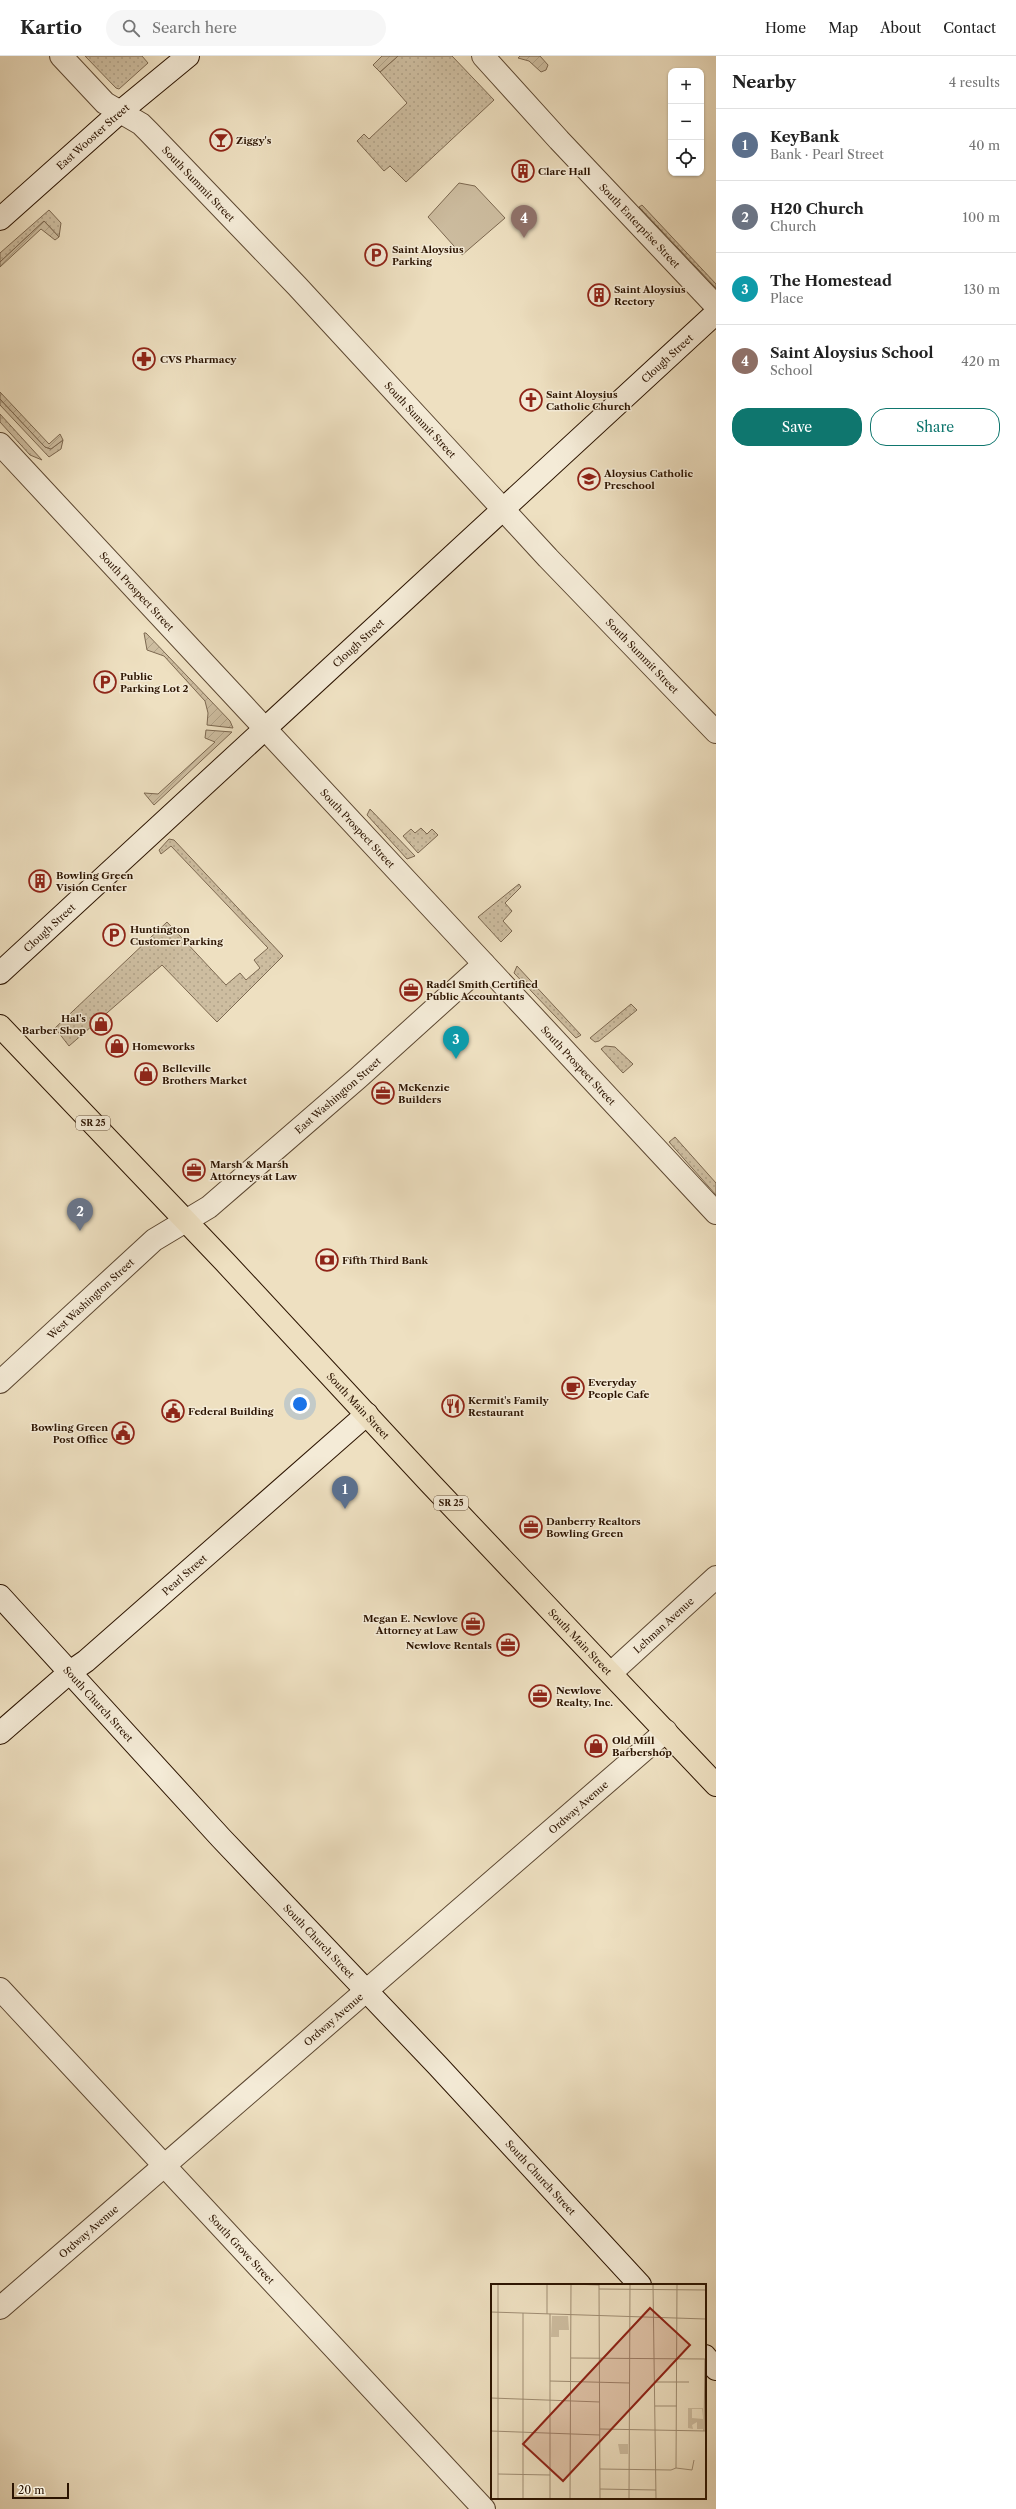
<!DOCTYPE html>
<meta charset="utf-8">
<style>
:root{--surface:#fff;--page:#f6f6f6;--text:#222;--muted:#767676;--line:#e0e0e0;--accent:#0f766e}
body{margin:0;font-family:"Libre Caslon Text",serif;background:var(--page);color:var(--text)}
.controls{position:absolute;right:12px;top:12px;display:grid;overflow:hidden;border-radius:8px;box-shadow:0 1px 3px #0004}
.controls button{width:36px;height:36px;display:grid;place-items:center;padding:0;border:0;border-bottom:1px solid var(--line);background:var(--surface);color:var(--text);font:20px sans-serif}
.scale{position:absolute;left:12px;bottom:10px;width:57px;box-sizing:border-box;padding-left:4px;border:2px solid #2c1401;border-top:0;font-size:11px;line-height:14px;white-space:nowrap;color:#2c1401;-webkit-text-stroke:3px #f4ebd7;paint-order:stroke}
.you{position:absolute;left:300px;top:1348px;width:14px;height:14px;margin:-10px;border:3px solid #fff;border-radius:50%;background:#1a73e8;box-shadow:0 0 0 6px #1a73e833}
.badge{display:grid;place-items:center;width:26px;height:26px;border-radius:50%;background:var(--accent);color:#fff;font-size:13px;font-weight:700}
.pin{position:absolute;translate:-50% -33px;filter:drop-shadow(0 1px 2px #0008)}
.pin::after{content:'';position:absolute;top:21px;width:14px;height:12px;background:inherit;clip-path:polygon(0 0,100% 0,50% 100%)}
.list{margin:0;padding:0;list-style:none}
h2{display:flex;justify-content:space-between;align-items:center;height:52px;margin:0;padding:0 16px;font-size:17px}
h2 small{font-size:13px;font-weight:400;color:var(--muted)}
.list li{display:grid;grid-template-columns:26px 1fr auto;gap:12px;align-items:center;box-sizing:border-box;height:72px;padding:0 16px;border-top:1px solid var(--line)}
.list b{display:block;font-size:15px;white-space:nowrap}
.list p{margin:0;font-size:13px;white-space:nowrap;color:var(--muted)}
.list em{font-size:13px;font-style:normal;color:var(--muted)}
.actions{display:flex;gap:8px;padding:12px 16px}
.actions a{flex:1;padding:9px 0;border:1px solid var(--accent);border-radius:16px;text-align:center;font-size:14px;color:var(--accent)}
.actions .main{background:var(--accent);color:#fff}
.icon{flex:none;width:22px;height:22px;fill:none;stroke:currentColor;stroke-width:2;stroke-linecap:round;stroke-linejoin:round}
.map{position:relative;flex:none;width:716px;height:2453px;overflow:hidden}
header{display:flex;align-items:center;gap:24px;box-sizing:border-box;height:56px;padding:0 20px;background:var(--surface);border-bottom:1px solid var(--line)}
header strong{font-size:19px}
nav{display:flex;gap:22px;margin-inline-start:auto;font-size:14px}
.search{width:280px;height:36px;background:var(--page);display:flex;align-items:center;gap:10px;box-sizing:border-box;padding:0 14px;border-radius:22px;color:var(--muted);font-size:15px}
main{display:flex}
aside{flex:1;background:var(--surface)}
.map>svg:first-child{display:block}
.grass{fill:url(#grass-dots);stroke:#7c6850}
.park{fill:#cdbda0;stroke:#7c6850}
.garden{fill:url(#garden-furrows);stroke:#7c6850}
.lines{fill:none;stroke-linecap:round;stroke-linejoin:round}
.street-casing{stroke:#5c4731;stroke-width:24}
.secondary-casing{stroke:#2c1401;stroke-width:24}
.primary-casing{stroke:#2c1401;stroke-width:24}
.street{stroke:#f4ebd7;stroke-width:22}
.secondary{stroke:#f4ebd7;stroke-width:22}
.primary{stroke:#eee0c1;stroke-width:22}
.labels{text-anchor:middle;stroke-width:3;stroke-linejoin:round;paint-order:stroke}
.shield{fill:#f4ebd7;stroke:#685441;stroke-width:1}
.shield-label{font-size:9px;font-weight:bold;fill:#2c1401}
.street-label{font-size:10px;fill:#2c1401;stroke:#f4ebd7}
.poi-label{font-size:10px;font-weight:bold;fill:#2c1401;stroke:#f4ebd7;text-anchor:start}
.inset-road{fill:none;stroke:#a08e74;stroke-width:1}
.view{fill:#8f2418;fill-opacity:0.15;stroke:#8f2418;stroke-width:2}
.inset-edge{fill:none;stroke:#2c1401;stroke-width:2}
</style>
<header>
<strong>Kartio</strong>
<div class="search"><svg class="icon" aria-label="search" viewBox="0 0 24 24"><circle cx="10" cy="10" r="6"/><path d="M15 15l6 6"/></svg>Search here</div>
<nav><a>Home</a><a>Map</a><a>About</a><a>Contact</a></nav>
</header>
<main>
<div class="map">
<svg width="716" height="2453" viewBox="0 0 716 2453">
<defs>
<pattern id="grass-dots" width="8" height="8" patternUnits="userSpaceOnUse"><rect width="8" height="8" fill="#cdbda0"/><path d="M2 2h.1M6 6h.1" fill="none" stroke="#b0a288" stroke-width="1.8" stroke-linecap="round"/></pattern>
<pattern id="garden-furrows" width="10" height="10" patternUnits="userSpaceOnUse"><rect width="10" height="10" fill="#cdbda0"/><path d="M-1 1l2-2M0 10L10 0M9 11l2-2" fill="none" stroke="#b0a288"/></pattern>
</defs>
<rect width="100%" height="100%" fill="#eee0c1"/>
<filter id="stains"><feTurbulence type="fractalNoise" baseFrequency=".005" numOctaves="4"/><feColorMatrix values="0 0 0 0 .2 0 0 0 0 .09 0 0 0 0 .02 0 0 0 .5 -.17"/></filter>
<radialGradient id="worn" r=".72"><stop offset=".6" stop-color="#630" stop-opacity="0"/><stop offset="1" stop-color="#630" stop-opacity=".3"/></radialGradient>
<!-- grass -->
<g class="grass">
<path d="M85 0H142L148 7 119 33 116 32Z"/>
<path d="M398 0H452L494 44 406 126 390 110 384 115 357 85 364 78 369 83 407 47 380 16Z"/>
<path d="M642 149 716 228V232L639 151Z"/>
<path d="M49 154 61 167 59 181 44 165 0 206V197Z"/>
<path d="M0 343 45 391 51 393 63 384 61 393 49 401 0 349Z"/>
<path d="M0 358 42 404 30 399 0 366Z"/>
<path d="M370 753 415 800 407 803 367 759Z"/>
<path d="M421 772 427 778 432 773 438 779 418 797 403 780 411 773 415 777Z"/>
<path d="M169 783 174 784 283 900 217 966 162 909 69 990 55 972 167 866 226 929 240 917 246 924 260 912 254 904 268 892 171 790 161 798 159 794Z"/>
<path d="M519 828 521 831 505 847 512 855 503 865 512 875 501 886 478 861Z"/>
<path d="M517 910 581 979 576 982 514 917Z"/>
<path d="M631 948 637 954 599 985 595 986 590 982Z"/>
<path d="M605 990 615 991 633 1008 623 1017 601 993Z"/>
<path d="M675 1081 716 1127V1139L669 1086Z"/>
</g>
<!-- park -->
<path class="park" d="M459 127 475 130 505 162 462 199 428 161Z"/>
<!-- garden -->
<g class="garden">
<path d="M382 0H398L380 16 373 9Z"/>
<path d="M520 0H540L548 9 546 14 541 16 529 5 518 2Z"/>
<path d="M44 165 59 181 55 184 41 173 0 211V206Z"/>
<path d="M0 336 49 388 60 378 63 384 51 393 45 391 0 343Z"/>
<path d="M144 577H146L230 665 233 672 207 669 208 657 205 645 164 600 147 594Z"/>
<path d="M206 674 232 676 154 749 144 737 158 738 215 686 205 682Z"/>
</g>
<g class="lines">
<!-- street casing -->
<g class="street-casing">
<g id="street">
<path id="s1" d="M61 0 105 47 141 68 149 76 297 230 548 502 716 676"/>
<path id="s2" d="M483 0 559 84 716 250"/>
<path id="s3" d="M0 388 716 1157"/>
<path id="s4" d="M0 1326 154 1184 209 1151 358 1022 484 908"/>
<path id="s5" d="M611 1617 716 1521"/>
<path id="s6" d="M0 1933 484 2453"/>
<path id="s7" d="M0 2252 666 1675"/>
</g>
</g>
<!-- secondary casing -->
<g class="secondary-casing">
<g id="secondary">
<path id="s8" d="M0 163 120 56 188 0"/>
<path id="s9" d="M0 917 716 257"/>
<path id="s10" d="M0 1540 221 1782 438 2010 640 2229"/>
<path id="s11" d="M0 1677 70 1616 86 1605 367 1358"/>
<path d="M705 2300 716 2313"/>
</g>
</g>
<!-- primary casing -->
<g class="primary-casing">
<g id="primary">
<path id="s12" d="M0 970 225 1206 430 1427 716 1729"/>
</g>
</g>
<!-- street -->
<use href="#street" class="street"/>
<!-- secondary -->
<use href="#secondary" class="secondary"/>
<!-- primary -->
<use href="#primary" class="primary"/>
</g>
<!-- icons -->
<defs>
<g id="bar-ring" transform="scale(1.15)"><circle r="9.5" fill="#f4ebd7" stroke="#8f2418" stroke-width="1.5"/><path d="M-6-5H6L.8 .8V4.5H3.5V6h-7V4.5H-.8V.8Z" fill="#8f2418"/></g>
<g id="building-ring" transform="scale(1.15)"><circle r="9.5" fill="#f4ebd7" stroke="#8f2418" stroke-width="1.5"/><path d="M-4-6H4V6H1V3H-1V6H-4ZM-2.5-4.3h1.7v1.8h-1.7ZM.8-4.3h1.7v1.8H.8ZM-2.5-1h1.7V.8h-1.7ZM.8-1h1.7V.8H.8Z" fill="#8f2418"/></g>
<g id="parking-ring" transform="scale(1.15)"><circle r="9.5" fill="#f4ebd7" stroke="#8f2418" stroke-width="1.5"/><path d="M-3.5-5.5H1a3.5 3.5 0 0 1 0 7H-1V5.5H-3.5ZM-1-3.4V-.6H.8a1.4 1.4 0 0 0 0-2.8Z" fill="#8f2418"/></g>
<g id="pharmacy-ring" transform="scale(1.15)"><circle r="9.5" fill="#f4ebd7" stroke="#8f2418" stroke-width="1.5"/><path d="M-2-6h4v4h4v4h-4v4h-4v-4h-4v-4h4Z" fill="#8f2418"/></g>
<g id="church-ring" transform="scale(1.15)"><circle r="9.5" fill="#f4ebd7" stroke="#8f2418" stroke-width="1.5"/><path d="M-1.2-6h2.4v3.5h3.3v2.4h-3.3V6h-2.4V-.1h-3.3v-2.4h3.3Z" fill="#8f2418"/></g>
<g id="school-ring" transform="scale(1.15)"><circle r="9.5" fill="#f4ebd7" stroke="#8f2418" stroke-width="1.5"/><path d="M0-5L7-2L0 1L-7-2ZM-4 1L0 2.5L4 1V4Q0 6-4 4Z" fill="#8f2418"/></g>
<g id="office-ring" transform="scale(1.15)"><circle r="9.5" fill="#f4ebd7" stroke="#8f2418" stroke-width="1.5"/><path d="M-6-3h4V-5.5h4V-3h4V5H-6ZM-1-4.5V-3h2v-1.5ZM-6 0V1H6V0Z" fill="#8f2418"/></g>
<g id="shop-ring" transform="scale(1.15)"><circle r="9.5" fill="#f4ebd7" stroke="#8f2418" stroke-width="1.5"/><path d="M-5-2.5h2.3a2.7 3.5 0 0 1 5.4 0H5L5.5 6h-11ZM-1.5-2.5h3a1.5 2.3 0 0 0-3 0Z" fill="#8f2418"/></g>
<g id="bank-ring" transform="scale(1.15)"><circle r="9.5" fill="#f4ebd7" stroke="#8f2418" stroke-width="1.5"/><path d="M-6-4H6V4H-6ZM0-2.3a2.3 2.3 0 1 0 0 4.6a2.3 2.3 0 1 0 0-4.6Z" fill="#8f2418"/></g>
<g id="cafe-ring" transform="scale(1.15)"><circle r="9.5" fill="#f4ebd7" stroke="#8f2418" stroke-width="1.5"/><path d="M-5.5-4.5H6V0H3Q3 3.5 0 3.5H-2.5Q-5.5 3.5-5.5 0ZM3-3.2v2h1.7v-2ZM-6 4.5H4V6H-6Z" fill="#8f2418"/></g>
<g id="restaurant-ring" transform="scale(1.15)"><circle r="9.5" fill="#f4ebd7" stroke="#8f2418" stroke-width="1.5"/><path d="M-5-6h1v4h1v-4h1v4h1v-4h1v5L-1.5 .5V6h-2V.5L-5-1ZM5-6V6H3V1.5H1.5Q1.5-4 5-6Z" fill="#8f2418"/></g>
<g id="civic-ring" transform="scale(1.15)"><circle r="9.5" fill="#f4ebd7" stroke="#8f2418" stroke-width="1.5"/><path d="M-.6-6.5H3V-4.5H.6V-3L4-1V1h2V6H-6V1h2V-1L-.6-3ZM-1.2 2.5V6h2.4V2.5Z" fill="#8f2418"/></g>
</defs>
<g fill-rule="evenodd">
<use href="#bar-ring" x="221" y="84"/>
<use href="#building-ring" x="523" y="115"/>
<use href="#parking-ring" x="376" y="199"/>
<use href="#building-ring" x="599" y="239"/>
<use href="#pharmacy-ring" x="144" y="303"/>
<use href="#church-ring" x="531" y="344"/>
<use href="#school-ring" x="589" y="423"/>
<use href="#parking-ring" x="105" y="626"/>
<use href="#building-ring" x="40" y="825"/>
<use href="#parking-ring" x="114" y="879"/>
<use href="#office-ring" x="411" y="934"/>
<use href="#shop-ring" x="101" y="968"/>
<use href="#shop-ring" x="117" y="990"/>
<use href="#shop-ring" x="146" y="1018"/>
<use href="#office-ring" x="383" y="1037"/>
<use href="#office-ring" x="194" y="1114"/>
<use href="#bank-ring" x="327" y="1204"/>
<use href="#cafe-ring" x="573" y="1332"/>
<use href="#restaurant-ring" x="453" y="1350"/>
<use href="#civic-ring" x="173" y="1355"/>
<use href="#civic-ring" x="123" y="1377"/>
<use href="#office-ring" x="531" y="1471"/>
<use href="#office-ring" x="473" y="1568"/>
<use href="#office-ring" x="508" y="1589"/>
<use href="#office-ring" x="540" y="1640"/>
<use href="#shop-ring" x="596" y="1690"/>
</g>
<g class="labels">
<!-- shield labels -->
<g class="shield">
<rect x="76" y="1060" width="34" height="14" rx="3"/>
<rect x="434" y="1440" width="34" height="14" rx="3"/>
</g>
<g class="shield-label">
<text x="93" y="1070">SR 25</text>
<text x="451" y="1450">SR 25</text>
</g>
<!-- street labels -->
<g class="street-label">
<text dy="4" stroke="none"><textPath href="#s8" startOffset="124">East Wooster Street</textPath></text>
<text dy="4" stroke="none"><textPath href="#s1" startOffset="189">South Summit Street</textPath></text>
<text dy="4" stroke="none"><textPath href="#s2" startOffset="231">South Enterprise Street</textPath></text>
<text dy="4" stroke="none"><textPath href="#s9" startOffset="907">Clough Street</textPath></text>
<text dy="4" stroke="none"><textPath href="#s1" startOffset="513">South Summit Street</textPath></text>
<text dy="4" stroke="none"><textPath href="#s3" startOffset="201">South Prospect Street</textPath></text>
<text dy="4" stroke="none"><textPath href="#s9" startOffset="487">Clough Street</textPath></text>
<text dy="4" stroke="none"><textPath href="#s1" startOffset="837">South Summit Street</textPath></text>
<text dy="4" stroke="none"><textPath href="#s3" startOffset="525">South Prospect Street</textPath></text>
<text dy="4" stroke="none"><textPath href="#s9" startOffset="67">Clough Street</textPath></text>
<text dy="4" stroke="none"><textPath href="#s3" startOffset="849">South Prospect Street</textPath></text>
<text dy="4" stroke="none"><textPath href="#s4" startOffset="444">East Washington Street</textPath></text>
<text dy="4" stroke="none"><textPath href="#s4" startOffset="123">West Washington Street</textPath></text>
<text dy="4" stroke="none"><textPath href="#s12" startOffset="522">South Main Street</textPath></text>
<text dy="4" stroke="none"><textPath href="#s11" startOffset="243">Pearl Street</textPath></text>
<text dy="4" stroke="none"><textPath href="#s5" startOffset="71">Lehman Avenue</textPath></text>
<text dy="4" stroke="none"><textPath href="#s12" startOffset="846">South Main Street</textPath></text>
<text dy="4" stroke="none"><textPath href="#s10" startOffset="146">South Church Street</textPath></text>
<text dy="4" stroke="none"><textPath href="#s7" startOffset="765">Ordway Avenue</textPath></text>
<text dy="4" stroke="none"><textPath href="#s10" startOffset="470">South Church Street</textPath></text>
<text dy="4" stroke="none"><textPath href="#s7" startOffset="441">Ordway Avenue</textPath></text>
<text dy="4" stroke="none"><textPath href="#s10" startOffset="794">South Church Street</textPath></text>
<text dy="4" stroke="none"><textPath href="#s7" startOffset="117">Ordway Avenue</textPath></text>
<text dy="4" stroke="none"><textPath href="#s6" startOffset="355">South Grove Street</textPath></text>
</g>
<!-- poi labels -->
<g class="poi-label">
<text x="236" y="88">Ziggy's</text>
<text x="538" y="119">Clare Hall</text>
<text x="392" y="197">Saint Aloysius<tspan x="392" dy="12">Parking</tspan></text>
<text x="614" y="237">Saint Aloysius<tspan x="614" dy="12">Rectory</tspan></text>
<text x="160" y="307">CVS Pharmacy</text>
<text x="546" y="342">Saint Aloysius<tspan x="546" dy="12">Catholic Church</tspan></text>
<text x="604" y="421">Aloysius Catholic<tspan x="604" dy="12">Preschool</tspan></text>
<text x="120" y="624">Public<tspan x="120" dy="12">Parking Lot 2</tspan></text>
<text x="56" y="823">Bowling Green<tspan x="56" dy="12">Vision Center</tspan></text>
<text x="130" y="877">Huntington<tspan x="130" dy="12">Customer Parking</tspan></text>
<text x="426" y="932">Radel Smith Certified<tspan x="426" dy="12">Public Accountants</tspan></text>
<text x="86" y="966" text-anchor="end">Hal's<tspan x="86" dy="12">Barber Shop</tspan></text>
<text x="132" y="994">Homeworks</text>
<text x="162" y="1016">Belleville<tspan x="162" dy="12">Brothers Market</tspan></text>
<text x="398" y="1035">McKenzie<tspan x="398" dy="12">Builders</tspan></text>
<text x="210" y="1112">Marsh &amp; Marsh<tspan x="210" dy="12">Attorneys at Law</tspan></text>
<text x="342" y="1208">Fifth Third Bank</text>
<text x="588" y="1330">Everyday<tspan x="588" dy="12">People Cafe</tspan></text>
<text x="468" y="1348">Kermit's Family<tspan x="468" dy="12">Restaurant</tspan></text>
<text x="188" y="1359">Federal Building</text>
<text x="108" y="1375" text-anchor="end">Bowling Green<tspan x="108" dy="12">Post Office</tspan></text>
<text x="546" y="1469">Danberry Realtors<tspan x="546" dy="12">Bowling Green</tspan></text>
<text x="458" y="1566" text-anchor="end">Megan E. Newlove<tspan x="458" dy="12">Attorney at Law</tspan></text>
<text x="492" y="1593" text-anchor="end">Newlove Rentals</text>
<text x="556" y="1638">Newlove<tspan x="556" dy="12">Realty, Inc.</tspan></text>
<text x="612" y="1688">Old Mill<tspan x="612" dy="12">Barbershop</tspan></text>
</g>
</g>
<!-- overview -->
<g transform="translate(491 2228)">
<rect width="215" height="215" fill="#eee0c1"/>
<path d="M197 124H212V133L211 125H201V134L212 135V145H206V138L201 141 202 145 197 144ZM127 160H137V170H129Z" fill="#cdbda0"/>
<path d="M61 32H77L78 46H68V53H60Z" fill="#cdbda0"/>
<path class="inset-road" d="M7 0V215M56 0V30M80 0 108 1M108 0 109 215M162 0 165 215M108 5 215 6M0 28 215 35M32 29V215M80 74 215 75M59 97 139 99M164 98H198M0 114 109 118M164 122H186M109 145 215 147M0 147 109 151M213 147 214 75M185 184 186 0M185 184 201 186 203 176M109 185 180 186 185 184M7 190 59 191M109 205 165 206M59 215V30M79 215 80 0M138 215 139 0"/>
<path class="view" d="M159 24 199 61 72 197 32 160Z"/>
<rect width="215" height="215" class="inset-edge"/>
</g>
<rect width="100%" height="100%" filter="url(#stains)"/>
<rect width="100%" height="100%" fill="url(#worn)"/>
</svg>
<div class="controls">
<button>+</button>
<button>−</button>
<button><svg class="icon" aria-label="locate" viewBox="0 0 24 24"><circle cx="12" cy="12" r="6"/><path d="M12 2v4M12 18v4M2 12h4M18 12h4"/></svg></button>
</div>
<div class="scale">20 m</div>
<div class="you"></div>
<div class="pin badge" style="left:345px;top:1453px;background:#5c6f8a">1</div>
<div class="pin badge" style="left:80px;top:1175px;background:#6b7280">2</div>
<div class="pin badge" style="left:456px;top:1003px;background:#0f9aa8">3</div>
<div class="pin badge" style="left:524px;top:182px;background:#8d6e63">4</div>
</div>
<aside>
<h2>Nearby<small>4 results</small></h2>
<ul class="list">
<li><span class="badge" style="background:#5c6f8a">1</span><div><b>KeyBank</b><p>Bank · Pearl Street</p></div><em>40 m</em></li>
<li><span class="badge" style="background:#6b7280">2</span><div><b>H20 Church</b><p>Church</p></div><em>100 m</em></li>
<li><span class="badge" style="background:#0f9aa8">3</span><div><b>The Homestead</b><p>Place</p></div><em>130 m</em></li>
<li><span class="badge" style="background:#8d6e63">4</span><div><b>Saint Aloysius School</b><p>School</p></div><em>420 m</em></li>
</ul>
<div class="actions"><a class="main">Save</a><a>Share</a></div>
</aside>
</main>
